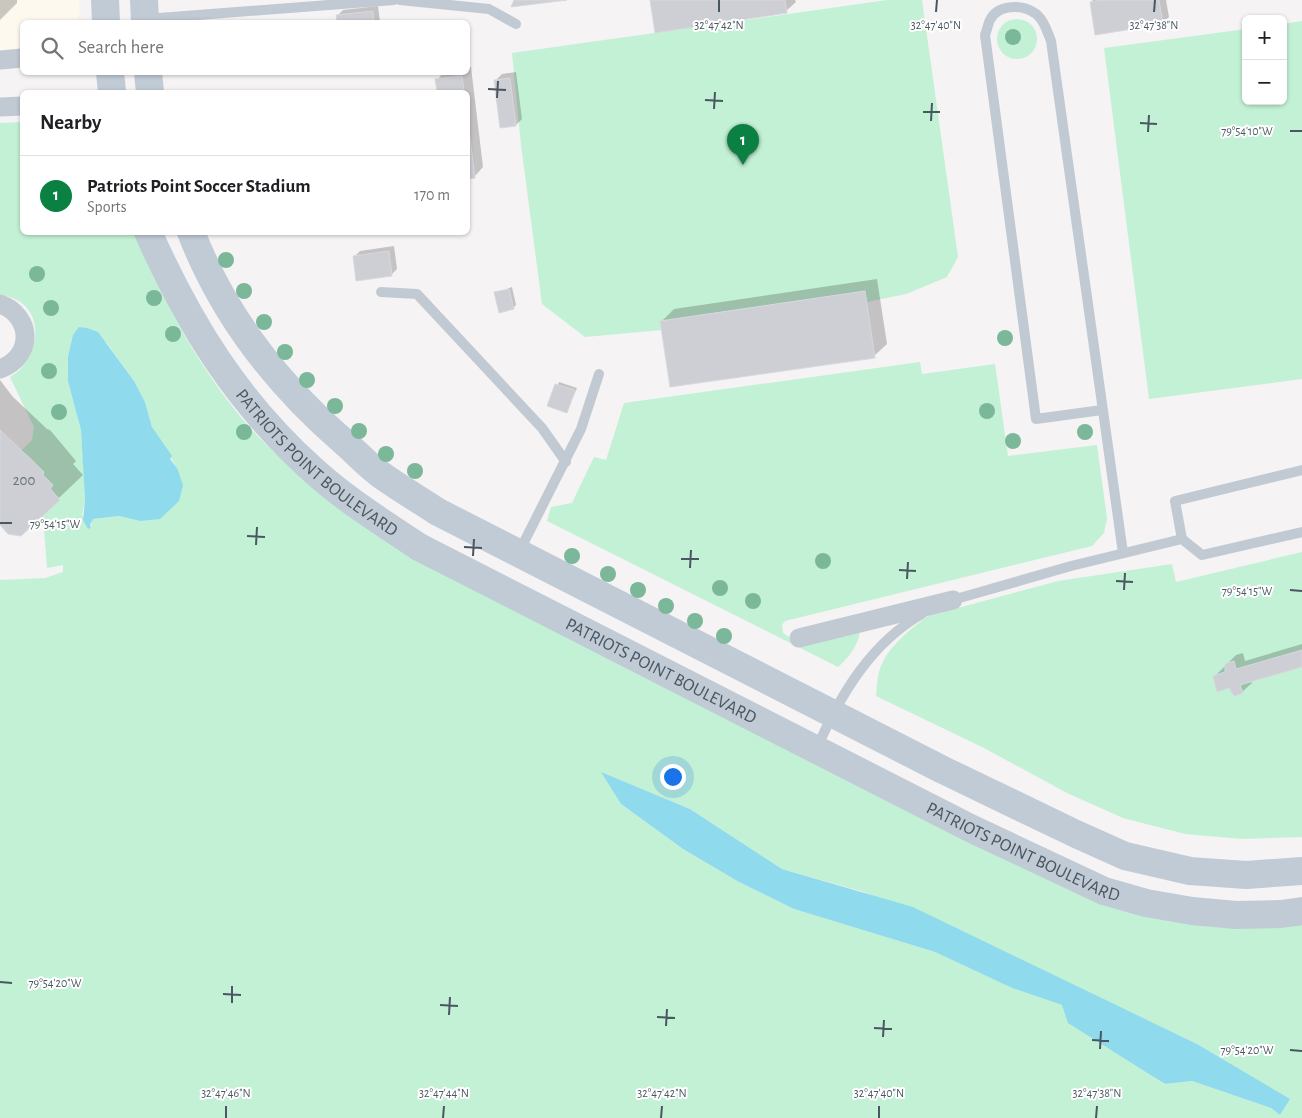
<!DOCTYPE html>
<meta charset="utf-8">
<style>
:root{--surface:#fff;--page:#f6f6f6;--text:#202124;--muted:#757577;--line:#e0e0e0;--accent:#0b8043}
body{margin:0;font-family:"Alegreya Sans",sans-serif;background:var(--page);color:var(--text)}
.controls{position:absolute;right:15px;top:15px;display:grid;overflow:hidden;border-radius:8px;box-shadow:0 1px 4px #0004}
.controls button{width:45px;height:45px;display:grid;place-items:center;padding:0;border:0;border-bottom:1px solid var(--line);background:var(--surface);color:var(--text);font:25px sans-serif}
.you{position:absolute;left:672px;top:776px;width:18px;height:18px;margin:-12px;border:4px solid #fff;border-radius:50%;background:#1a73e8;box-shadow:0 0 0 8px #1a73e833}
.badge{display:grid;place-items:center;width:32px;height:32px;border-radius:50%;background:var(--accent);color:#fff;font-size:16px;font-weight:700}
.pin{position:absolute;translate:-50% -41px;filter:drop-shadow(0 1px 2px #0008)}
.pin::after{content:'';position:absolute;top:26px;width:18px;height:15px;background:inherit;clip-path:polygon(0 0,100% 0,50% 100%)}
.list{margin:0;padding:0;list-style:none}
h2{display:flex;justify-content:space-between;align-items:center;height:65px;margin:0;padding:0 20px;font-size:21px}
h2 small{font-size:16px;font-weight:400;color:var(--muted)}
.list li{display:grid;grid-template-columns:32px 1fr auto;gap:15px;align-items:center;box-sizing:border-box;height:80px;padding:0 20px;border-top:1px solid var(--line)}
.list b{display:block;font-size:19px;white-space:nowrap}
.list p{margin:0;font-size:16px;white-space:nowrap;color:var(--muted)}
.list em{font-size:16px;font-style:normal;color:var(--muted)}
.icon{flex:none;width:28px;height:28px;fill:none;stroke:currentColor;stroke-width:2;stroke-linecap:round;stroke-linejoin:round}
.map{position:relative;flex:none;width:1302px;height:1118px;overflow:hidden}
.search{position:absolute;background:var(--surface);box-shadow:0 1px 4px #0004;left:20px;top:20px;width:450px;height:55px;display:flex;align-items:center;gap:12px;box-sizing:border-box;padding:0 18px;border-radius:8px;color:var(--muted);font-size:19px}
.panel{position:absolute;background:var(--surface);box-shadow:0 1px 4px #0004;left:20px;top:90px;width:450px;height:145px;border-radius:8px}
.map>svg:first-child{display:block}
.commercial{fill:#fdf9ef}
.green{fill:#c3f1d5;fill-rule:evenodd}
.water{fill:#90daee}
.shadow{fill:#0003}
.building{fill:#cdcfd5;stroke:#d7d9de}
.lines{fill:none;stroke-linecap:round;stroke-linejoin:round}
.lane{stroke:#c1cad2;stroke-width:10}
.street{stroke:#c1cad2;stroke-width:19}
.secondary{stroke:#c1cbd6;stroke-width:28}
.tree{fill:#7bb799}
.ticks{fill:none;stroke:#4a5661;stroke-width:2}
.labels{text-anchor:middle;stroke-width:4;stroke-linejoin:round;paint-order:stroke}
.number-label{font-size:15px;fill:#6b747e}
.street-label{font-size:18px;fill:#4a5661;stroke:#fff}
.ticks-label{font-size:12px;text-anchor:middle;fill:#4a5661;stroke:#fff;stroke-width:4;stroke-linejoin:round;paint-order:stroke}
</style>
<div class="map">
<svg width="1302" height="1118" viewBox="0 0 1302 1118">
<rect width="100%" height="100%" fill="#f5f3f3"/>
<!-- commercial -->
<path class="commercial" d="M0 0H79L80 11 77 22H22V52L0 53Z"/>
<!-- green -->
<g class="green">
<path d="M887 0H922L958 257 947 277 906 294 867 302 865 291 661 321 662 330 585 337 542 304 521 145 512 53Z"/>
<circle cx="1017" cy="39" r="20"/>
<path d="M1302 21V379L1149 399 1104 48 1246 29V101H1283V24Z"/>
<path d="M22 122V232L136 233C164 303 201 373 252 430 276 456 305 479 331 503L1045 878 1302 923V1118H0V580L45 578 63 572V565L47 568 44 528 40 519 60 499C45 484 41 461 21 451L32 440 34 427 10 377C44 357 47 300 0 295V123ZM106 342 134 381 145 402 152 427 177 468 140 521 119 516 92 519 91 527 82 515 85 499 83 459 81 430 77 414ZM602 773 690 809 782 869 864 892 1002 951 1197 1044 1289 1099 1280 1115 1271 1108 1192 1081 1164 1084 1062 1005 1012 988 935 952 794 909 739 882 683 849 621 804Z"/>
<path d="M920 362 922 374 995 364 1008 456 1097 445 1107 518 1104 533 1092 546 785 621 782 625 783 633 800 644 860 632C858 646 848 658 838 667L547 521 551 507 572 503 594 457 606 460 624 403Z"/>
<path d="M1302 552V837L1242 839 1185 834 1123 818 1067 793 984 748 876 696C877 688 877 679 879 672 885 649 909 630 928 616L1058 581 1172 564 1176 582Z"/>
</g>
<!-- water -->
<g class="water">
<path d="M79 327 87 328 98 332 134 381 145 402 152 427 172 456 170 459 177 468 183 485 179 501 160 519 140 521 119 516 93 519 90 525 91 527 88 529 83 520 85 499 81 430 68 381V357L73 335Z"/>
<path d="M601 772 690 809 782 869 913 907 1197 1044 1290 1099 1280 1115 1271 1108 1192 1081 1165 1084 1068 1023 1062 1005 1012 988 935 952 794 909 739 882 683 849 621 804Z"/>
</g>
<!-- shadow -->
<g class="shadow">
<path d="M0 0H17V3L0 20Z"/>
<path d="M652 0H795L796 2 786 11Z"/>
<path d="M1093 0H1166L1169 17 1163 23 1091 2Z"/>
<path d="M378 6 380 22H338L337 16 343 10Z"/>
<path d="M305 21 306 22H290Z"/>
<path d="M468 67H471L483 167 474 177H468V92H438L437 80 444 72H468Z"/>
<path d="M516 72 522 119 516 125 496 80 502 74Z"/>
<path d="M394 246 397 269 391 275 354 257 360 251Z"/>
<path d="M877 279 887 344 874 356 662 321 674 309Z"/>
<path d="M512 287 516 305 513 308 496 293Z"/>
<path d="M0 380 13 397 47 429 50 430 76 461 73 464 83 475 21 534 0 524Z"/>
<path d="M559 382 577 388 567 412 549 406Z"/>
<path d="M1302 644V666L1251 681 1252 683 1242 692 1214 677 1236 655 1243 653 1245 661Z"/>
</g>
<!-- building -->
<g class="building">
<path d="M514 0H567L511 7Z"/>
<path d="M650 0H785L787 13 655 33Z"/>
<path d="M1102 0H1159L1163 24 1095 35 1090 2Z"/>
<path d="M373 11 374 22H337L336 15Z"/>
<path d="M462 76 464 92H437L435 79Z"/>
<path d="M510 78 516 126 500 128 494 80Z"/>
<path d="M468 122 475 178 468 179Z"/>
<path d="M389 251 392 276 356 281 353 256Z"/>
<path d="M509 289 514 309 499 313 494 292Z"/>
<path d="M865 291 875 358 670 387 660 321Z"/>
<path d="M555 384 575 390 567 413 547 406Z"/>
<path d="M0 430 44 472 43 475 53 485 50 489 60 500 21 536 8 534 0 525Z"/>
<path d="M1302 650V667L1240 685 1243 693 1234 696 1229 688 1217 692 1213 676 1225 672V664L1234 661 1236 669Z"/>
</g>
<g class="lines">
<!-- lane -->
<g class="lane">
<path d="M400 0 489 9 516 24"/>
<path d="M146 19 394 0"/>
<path d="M381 292 417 294 542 428 566 462"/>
<path d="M1102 410 1036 419 985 35C987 30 988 24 990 20 997 5 1020 4 1033 12 1043 17 1047 31 1051 41L1123 553"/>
<path d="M1182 539 1175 501 1302 470"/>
<path d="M519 552 581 429 599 374"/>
<path d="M949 601 1071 566 1182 539 1202 555 1302 532"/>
<path d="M817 748C840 695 871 643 922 614"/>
</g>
<!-- street -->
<g class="street">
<path d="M0 60 22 58"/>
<path d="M0 107 22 106"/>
<path d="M0 304C33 316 34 357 0 369"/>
<path d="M799 638 953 600"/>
</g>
<!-- secondary -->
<g class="secondary">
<path d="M105 0 106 22"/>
<path d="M144 0 145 22"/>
<path d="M110 72 112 92"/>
<path d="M148 72 150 92"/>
<path id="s1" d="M148 232C190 326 237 402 314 471 346 500 383 523 419 547L970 828 1104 891 1146 903 1192 911 1236 915 1281 914 1302 911"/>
<path d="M191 232C223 315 277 384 344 442 357 453 369 467 384 477 401 489 420 500 438 512L943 770 1076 834 1125 856 1190 871 1246 875 1302 871"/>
</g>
</g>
<!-- trees -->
<g class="tree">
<circle cx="1013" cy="37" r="8"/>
<circle cx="226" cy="260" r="8"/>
<circle cx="37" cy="274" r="8"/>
<circle cx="244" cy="291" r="8"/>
<circle cx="154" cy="298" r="8"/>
<circle cx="51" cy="308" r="8"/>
<circle cx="264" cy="322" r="8"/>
<circle cx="173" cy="334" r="8"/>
<circle cx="1005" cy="338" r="8"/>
<circle cx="285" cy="352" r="8"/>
<circle cx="49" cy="371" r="8"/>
<circle cx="307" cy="380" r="8"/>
<circle cx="335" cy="406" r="8"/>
<circle cx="987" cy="411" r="8"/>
<circle cx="59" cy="412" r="8"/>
<circle cx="359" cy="431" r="8"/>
<circle cx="244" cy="432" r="8"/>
<circle cx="1085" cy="432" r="8"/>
<circle cx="1013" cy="441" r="8"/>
<circle cx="386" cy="454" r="8"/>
<circle cx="415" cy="471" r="8"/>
<circle cx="572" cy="556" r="8"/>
<circle cx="823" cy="561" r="8"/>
<circle cx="608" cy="574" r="8"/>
<circle cx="720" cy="588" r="8"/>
<circle cx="638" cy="590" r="8"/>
<circle cx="753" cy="601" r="8"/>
<circle cx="666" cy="606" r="8"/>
<circle cx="695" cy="621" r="8"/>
<circle cx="724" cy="636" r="8"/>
</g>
<!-- ticks -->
<path class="ticks" d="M719 12V0M936 12 937 0M1154 12 1155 0M488 89 506 90M497 98 498 81M705 100 723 101M714 109 715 92M923 112H940M931 121 932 103M1140 123 1157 124M1290 131H1302M1148 132 1149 115M0 523H12M247 536 265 537M256 545 257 527M464 547 482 548M473 556 474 539M681 559H699M690 568 691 550M899 570 916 571M907 579 908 562M1116 581 1133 582M1124 590 1125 573M1290 590 1302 591M0 982 12 983M223 994 241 995M232 1003V986M440 1005 458 1006M449 1015 450 997M657 1017 675 1018M666 1026 667 1009M874 1028 892 1029M883 1037 884 1020M1092 1040 1109 1041M1100 1049 1101 1031M1290 1050 1302 1051M226 1118V1106M443 1118 444 1106M661 1118 662 1106M879 1118V1106M1096 1118 1097 1106"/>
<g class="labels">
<!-- number labels -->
<g class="number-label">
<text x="24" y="485">200</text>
</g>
<!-- street labels -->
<g class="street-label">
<text dy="6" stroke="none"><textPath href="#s1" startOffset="290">PATRIOTS POINT BOULEVARD</textPath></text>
<text dy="6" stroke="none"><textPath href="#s1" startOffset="695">PATRIOTS POINT BOULEVARD</textPath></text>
<text dy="6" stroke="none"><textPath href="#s1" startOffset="1100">PATRIOTS POINT BOULEVARD</textPath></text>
</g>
</g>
<g class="ticks-label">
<text x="719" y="29">32°47'42"N</text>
<text x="936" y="29">32°47'40"N</text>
<text x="1154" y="29">32°47'38"N</text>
<text x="1247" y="135">79°54'10"W</text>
<text x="55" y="528">79°54'15"W</text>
<text x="1247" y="595">79°54'15"W</text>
<text x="55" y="987">79°54'20"W</text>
<text x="1247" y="1054">79°54'20"W</text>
<text x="226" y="1097">32°47'46"N</text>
<text x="444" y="1097">32°47'44"N</text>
<text x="662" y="1097">32°47'42"N</text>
<text x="879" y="1097">32°47'40"N</text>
<text x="1097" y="1097">32°47'38"N</text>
</g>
</svg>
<div class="controls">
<button>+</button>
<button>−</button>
</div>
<div class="you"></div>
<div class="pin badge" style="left:743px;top:165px">1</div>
<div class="search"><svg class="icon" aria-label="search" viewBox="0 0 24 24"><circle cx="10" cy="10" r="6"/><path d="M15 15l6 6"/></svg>Search here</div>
<section class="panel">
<h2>Nearby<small></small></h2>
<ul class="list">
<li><span class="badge">1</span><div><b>Patriots Point Soccer Stadium</b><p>Sports</p></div><em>170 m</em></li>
</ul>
</section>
</div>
